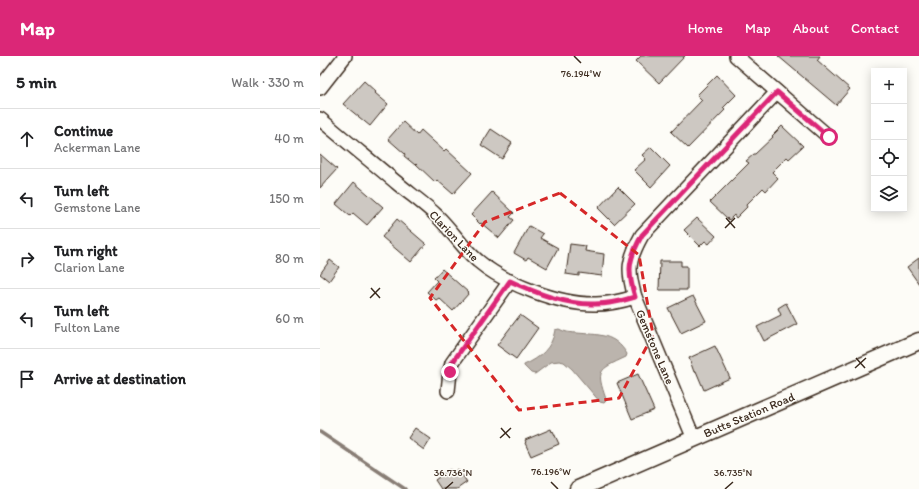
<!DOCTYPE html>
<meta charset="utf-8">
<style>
:root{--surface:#fff;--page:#f2f2f2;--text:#202124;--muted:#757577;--line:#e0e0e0;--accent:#db2777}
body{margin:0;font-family:Itim,sans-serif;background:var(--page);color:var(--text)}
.controls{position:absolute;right:12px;top:12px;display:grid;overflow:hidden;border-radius:0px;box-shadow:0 2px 10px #0003}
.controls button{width:36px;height:36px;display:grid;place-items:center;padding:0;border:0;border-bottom:1px solid var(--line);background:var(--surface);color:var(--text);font:20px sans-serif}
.stop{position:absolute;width:12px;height:12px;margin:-9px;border:3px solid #db2777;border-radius:50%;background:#fff}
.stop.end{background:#db2777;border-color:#fff;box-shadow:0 1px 4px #0008}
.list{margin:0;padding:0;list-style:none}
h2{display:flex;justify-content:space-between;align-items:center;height:52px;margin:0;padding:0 16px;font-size:17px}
h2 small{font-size:13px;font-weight:400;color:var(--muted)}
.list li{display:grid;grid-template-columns:26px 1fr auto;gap:12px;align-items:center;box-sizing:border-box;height:60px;padding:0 16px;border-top:1px solid var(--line)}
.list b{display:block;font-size:15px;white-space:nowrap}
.list p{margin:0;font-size:13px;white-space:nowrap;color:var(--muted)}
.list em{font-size:13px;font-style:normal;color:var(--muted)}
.icon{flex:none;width:22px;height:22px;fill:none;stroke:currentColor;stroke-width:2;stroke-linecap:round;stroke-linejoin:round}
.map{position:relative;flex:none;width:599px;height:433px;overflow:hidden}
header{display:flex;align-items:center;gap:24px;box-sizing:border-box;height:56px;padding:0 20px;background:var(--accent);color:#fff}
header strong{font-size:19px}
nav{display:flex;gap:22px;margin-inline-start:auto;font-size:14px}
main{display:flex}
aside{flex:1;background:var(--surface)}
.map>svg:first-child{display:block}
.water{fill:#bbb4ad;stroke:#887d74}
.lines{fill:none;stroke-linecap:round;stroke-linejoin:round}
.stream{stroke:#887d74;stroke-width:3.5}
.building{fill:#cdc8c2;stroke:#3b2a1e}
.minor-casing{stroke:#3b2a1e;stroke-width:16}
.major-casing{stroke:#3b2a1e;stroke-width:19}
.minor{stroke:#fdfcf7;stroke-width:13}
.major{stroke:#fdfcf7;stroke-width:16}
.route{stroke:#db2777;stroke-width:5}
.marked{fill:none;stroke:#d62828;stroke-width:3;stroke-dasharray:8 5;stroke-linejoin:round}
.ticks{fill:none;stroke:#3b2a1e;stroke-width:1.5}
.labels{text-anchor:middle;stroke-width:3;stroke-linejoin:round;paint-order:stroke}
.street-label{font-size:12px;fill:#3b2a1e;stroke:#fdfcf7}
.ticks-label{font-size:10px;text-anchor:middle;fill:#3b2a1e;stroke:#fdfcf7;stroke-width:3;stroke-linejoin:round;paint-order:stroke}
</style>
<header>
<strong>Map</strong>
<nav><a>Home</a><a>Map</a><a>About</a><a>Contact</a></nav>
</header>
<main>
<aside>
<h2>5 min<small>Walk · 330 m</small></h2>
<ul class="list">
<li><svg class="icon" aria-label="ahead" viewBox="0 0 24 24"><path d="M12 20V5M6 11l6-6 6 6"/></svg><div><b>Continue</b><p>Ackerman Lane</p></div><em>40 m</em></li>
<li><svg class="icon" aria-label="left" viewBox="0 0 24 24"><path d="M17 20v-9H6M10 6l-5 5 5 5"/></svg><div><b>Turn left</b><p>Gemstone Lane</p></div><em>150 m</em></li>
<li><svg class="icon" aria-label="right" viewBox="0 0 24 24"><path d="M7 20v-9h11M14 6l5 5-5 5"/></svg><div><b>Turn right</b><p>Clarion Lane</p></div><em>80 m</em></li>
<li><svg class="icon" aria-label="left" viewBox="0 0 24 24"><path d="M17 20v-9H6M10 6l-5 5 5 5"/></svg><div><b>Turn left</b><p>Fulton Lane</p></div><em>60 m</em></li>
<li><svg class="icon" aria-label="arrive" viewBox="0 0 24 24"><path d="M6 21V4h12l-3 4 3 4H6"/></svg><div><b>Arrive at destination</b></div></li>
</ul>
</aside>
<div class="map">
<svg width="599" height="433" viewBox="0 0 599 433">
<rect width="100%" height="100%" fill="#fdfcf7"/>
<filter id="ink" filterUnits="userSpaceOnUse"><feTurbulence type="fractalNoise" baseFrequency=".025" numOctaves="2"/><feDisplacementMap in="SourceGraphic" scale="8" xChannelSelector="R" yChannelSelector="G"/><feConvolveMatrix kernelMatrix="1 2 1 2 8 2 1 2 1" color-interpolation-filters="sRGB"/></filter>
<g filter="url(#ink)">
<!-- water -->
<path class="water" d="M239 273C244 276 251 277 257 277 279 279 294 277 307 298L306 301C278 314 276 314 286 343V345L284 347 280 346 252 313 244 306 239 305 231 306 215 318 211 317 204 310V309C220 302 232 292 235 274Z"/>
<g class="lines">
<!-- stream -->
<path class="stream" d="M0 376 85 433"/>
</g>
<!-- building -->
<g class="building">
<path d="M321 0H365L339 27 316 5Z"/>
<path d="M458 0H500L497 4 530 33 516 49Z"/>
<path d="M397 19 416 39 403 52 405 54 368 92 351 76 382 44 377 39Z"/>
<path d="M44 25 56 36 55 37 68 48 50 70 23 48Z"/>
<path d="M83 66 97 79 101 74 124 95 126 93 152 117 133 138 117 124 115 126 96 108 95 109 84 100 85 98 68 83Z"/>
<path d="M462 70 483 90 469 103 467 101 452 116 458 122 446 135 443 132 426 149 427 151 416 162 414 159 409 164 390 146 429 107 426 105 434 98H435L453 81 452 80Z"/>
<path d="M171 73 192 87 182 103 161 89Z"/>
<path d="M331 91 350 110 331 131 314 114 326 103 322 99Z"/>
<path d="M0 98 17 113 0 132Z"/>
<path d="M34 126 63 151 47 169 33 157 30 160 16 148Z"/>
<path d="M298 131 315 148 294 168 278 152Z"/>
<path d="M172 136 194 157 190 161 194 164 179 182 161 167 160 168 151 159Z"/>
<path d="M377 162 396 180 389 188 385 185 380 190 364 174Z"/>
<path d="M77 163 106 188 91 206 62 181Z"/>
<path d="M209 170 223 178 220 182 238 192 227 212 208 201 206 204 194 197Z"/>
<path d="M250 188 266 190 265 195 284 198 282 220 259 217V220L246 218Z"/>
<path d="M599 202V228L587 211Z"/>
<path d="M10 204 19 211 9 225 0 218Z"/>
<path d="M340 205H361V210H367V234H339Z"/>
<path d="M122 213 149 237 133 255 119 242 116 244 107 236 117 225 114 222Z"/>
<path d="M373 240 386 265 361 277 348 252Z"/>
<path d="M466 247 477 268 444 285 437 271 461 259 458 252Z"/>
<path d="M200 259 218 272 196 303 177 289Z"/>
<path d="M395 290 410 322 384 334 376 315 374 316 369 302Z"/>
<path d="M318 318 334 354 312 363 297 327Z"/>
<path d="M95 372 111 383 104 394 88 382Z"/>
<path d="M231 373 232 376 233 375 239 388 211 400 205 387 206 386 205 384Z"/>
<path d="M130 413 132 417 138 413 147 426 137 433H121L115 424Z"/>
</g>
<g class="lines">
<!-- minor casing -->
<g class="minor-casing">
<g id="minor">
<path d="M416 0 509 81"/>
<path d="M0 32 25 0"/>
<path d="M0 63C26 85 52 106 77 127 90 138 105 148 117 160 132 174 142 192 158 205 185 228 240 249 276 248 289 248 302 245 315 241"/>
<path d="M128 335 130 316 132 307 190 225"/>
<path d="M374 383 315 241C307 214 308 204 322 179L457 36"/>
</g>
</g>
<!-- major casing -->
<g class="major-casing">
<path id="major" d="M258 433 599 285"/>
</g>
<!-- minor -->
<use href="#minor" class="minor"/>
<!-- major -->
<use href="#major" class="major"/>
</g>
</g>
<g class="lines" filter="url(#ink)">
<!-- route -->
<path class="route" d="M130 316 132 307 190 225C216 237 246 249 275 248 289 248 302 245 315 241 307 215 308 204 322 179L457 36 509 81"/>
</g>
<!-- marked area -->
<path class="marked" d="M240 137 319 199 333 279 299 342 199 354 110 242 165 166Z"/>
<!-- ticks -->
<path class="ticks" d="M254 0 261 7M406 162 415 172M405 172 415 162M51 232 60 242M50 242 60 232M536 302 545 312M535 312 546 302M181 372 190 382M180 382 191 372M231 426 238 433M125 433 133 426M405 433 413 426"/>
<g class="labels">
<!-- street labels -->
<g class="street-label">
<text transform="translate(134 180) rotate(46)" y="4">Clarion Lane</text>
<text transform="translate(335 291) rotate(67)" y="4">Gemstone Lane</text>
<text transform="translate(429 359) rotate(-23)" y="4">Butts Station Road</text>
</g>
</g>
<g class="ticks-label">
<text x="261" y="21">76.194°W</text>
<text x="231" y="419">76.196°W</text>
<text x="133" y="420">36.736°N</text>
<text x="413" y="420">36.735°N</text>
</g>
</svg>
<div class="controls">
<button>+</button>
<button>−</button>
<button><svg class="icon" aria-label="locate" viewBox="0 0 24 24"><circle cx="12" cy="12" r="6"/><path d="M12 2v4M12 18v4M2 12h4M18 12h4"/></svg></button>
<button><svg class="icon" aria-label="layers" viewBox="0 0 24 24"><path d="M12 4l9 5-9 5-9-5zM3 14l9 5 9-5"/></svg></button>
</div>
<div class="stop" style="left:509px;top:81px"></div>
<div class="stop end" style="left:130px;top:316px"></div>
</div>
</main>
